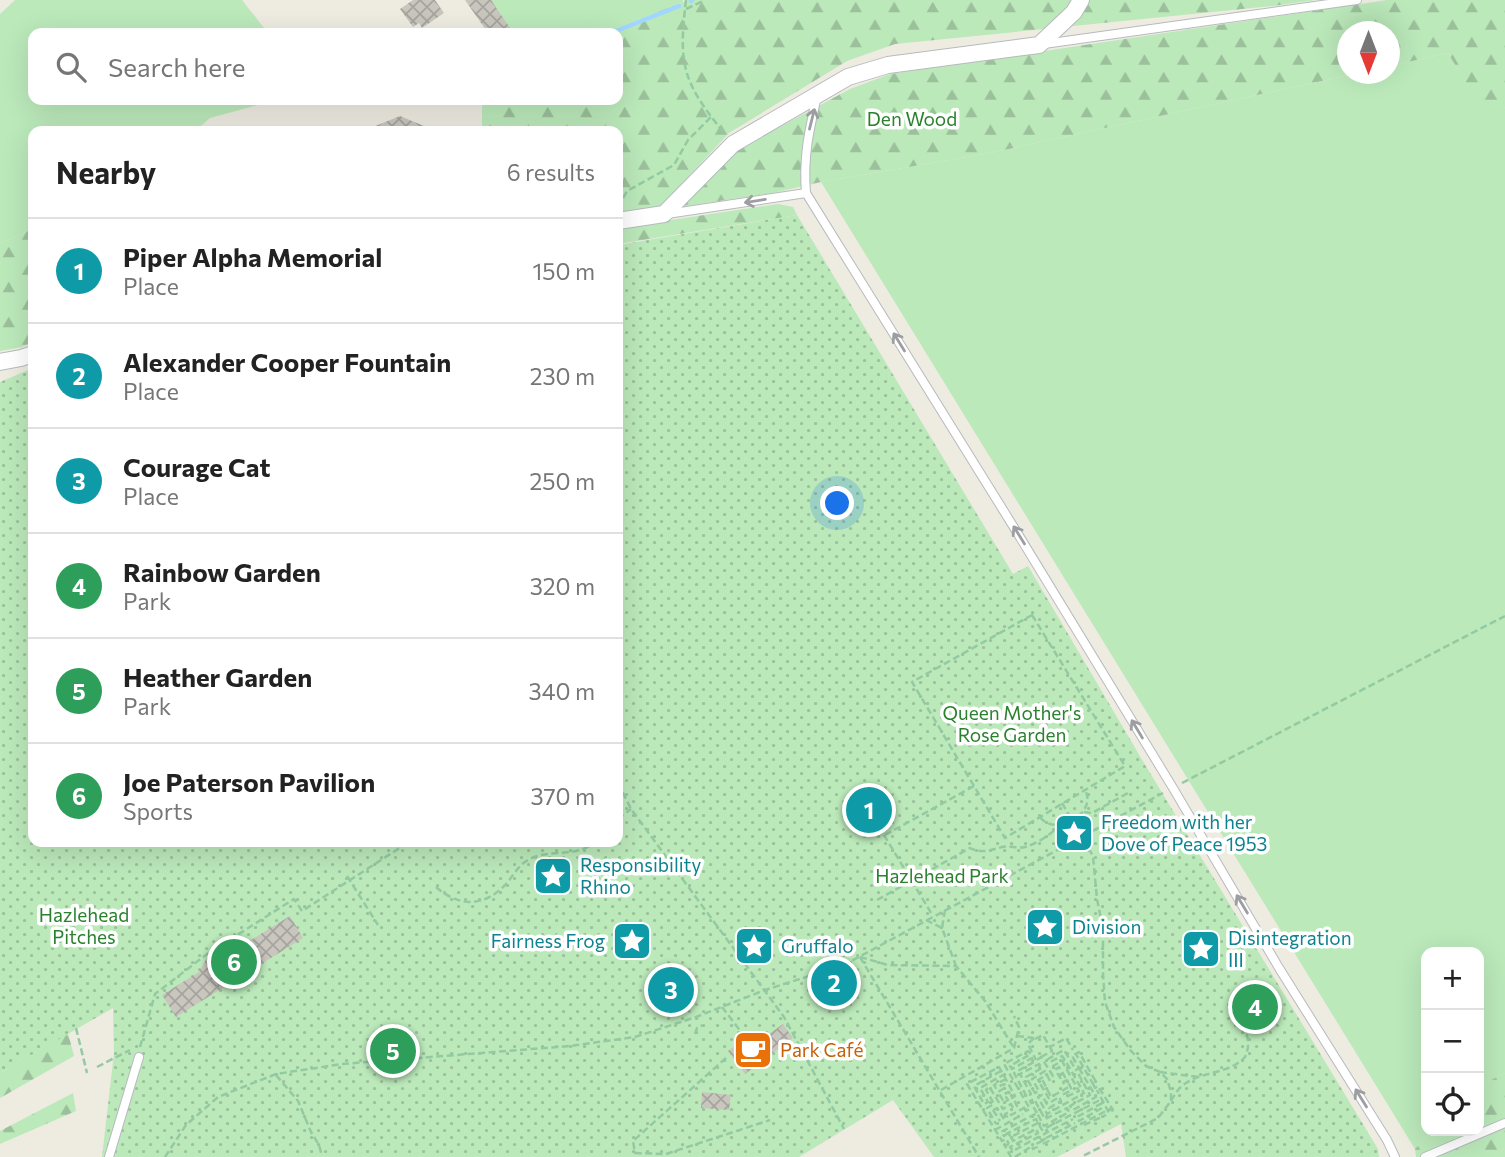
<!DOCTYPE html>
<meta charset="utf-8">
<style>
:root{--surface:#fff;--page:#f6f6f6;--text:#222;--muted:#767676;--line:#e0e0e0;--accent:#fb2b1a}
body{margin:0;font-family:Commissioner,sans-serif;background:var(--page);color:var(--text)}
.controls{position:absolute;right:21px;bottom:21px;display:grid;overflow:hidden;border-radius:14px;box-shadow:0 7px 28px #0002}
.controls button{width:63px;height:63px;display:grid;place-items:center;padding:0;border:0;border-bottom:2px solid var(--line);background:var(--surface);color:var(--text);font:35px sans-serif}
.compass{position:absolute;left:1337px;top:21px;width:63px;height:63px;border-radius:50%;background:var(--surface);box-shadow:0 7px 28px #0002;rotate:180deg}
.you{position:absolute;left:838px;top:504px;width:24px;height:24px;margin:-18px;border:5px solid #fff;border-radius:50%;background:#1a73e8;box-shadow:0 0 0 10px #1a73e833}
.badge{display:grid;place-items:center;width:46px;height:46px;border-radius:50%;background:var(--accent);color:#fff;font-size:23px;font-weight:700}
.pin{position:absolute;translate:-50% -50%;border:4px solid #fff;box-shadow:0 2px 7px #0006}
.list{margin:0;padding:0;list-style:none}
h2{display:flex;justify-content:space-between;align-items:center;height:91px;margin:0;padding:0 28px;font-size:30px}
h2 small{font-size:23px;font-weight:400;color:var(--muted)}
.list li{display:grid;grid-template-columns:46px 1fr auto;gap:21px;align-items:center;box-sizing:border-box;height:105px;padding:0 28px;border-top:2px solid var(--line)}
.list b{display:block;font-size:26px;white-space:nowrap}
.list p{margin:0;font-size:23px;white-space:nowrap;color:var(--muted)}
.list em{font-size:23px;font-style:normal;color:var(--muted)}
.icon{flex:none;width:38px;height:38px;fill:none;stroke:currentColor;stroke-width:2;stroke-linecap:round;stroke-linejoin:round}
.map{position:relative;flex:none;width:1505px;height:1157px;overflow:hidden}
.search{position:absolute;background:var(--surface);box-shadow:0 7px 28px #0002;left:28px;top:28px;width:595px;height:77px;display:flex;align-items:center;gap:18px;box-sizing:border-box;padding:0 24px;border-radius:14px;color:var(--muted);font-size:26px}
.panel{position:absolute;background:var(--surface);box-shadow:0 7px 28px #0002;left:28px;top:126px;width:595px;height:721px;border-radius:14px}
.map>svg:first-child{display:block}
.grass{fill:#bbe9ba}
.forest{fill:url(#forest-firs)}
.park{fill:url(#park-dots)}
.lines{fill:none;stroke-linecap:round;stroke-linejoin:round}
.stream{stroke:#a0d6ff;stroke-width:4.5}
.building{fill:url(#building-cross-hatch)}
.service-casing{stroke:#b7babf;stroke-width:10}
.minor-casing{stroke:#b7babf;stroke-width:18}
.path{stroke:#93caa2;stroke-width:2.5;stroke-dasharray:7 3.5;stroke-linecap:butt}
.service{stroke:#fff;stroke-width:8}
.minor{stroke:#fff;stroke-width:16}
.oneway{stroke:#9c9ea2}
.labels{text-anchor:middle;stroke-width:7;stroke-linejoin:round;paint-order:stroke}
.park-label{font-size:19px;fill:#2a822f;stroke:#fff}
.culture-label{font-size:19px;fill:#0d838f;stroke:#fff;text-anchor:start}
.food-label{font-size:19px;fill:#c56008;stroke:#fff;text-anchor:start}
</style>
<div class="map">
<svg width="1505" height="1157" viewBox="0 0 1505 1157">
<defs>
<pattern id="forest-firs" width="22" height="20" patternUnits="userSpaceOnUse" patternTransform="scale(1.75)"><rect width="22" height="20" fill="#bbe9ba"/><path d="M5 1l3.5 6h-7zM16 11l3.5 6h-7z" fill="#9bc09b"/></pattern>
<pattern id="park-dots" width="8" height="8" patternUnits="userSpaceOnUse" patternTransform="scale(1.75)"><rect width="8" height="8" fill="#bbe9ba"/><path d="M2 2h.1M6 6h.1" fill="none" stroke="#9bc09b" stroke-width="1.8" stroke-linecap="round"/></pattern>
<pattern id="building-cross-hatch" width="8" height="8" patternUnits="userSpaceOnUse" patternTransform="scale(1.75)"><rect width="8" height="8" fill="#c9c6be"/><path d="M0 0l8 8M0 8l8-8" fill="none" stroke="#a6a49e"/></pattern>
</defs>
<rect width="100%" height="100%" fill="#eeebe1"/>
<!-- grass -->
<g class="grass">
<path d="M15 0H242L268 33H33V100H276L210 118 195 131H33V227L25 233 0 243V14Z"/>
<path d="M480 0H683V2L605 33H504Z"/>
<path d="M1448 53 1486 116 1505 107V1073L1479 1086V952H1426V1131H1432L1415 1149 821 182 990 153 1354 74H1390V66Z"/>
</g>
<!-- forest -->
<g class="forest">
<path d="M688 0H1315L1273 6 895 44 847 61 729 133 659 208 618 215V131H482V100H618V33H605Z"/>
<path d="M1387 0H1505V107L1486 117 1448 53 1390 66V32H1348V74H1354L990 153 821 182 773 193 679 207 739 149 850 89 890 74Z"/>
<path d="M778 204 793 207 797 215 618 244V228Z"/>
<path d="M33 227V342L22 347 0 351V243L25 233Z"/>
<path d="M68 1033 74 1056 0 1098V1073Z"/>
<path d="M1505 1073V1157H1416L1415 1149 1432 1131H1479V1086Z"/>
<path d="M73 1093 76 1111 0 1144V1131Z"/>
</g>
<!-- park -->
<path class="park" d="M797 215 1013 574 1028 566 1144 763 1378 1149 1379 1157H1126L1121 1124 1057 1157H934L893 1100 799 1157H102L114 1053 113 1008 0 1073V382L33 368V842H618V245Z"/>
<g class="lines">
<!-- stream -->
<g class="stream">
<path d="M691 1 692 0"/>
<path d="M611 33 679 6"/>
</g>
</g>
<!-- building -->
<g class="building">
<path d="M413 0H435L444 13 422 28 419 23 413 27 400 9Z"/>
<path d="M465 0H491L510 28 503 33H488Z"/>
<path d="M400 116 436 131H363Z"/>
<path d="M290 916 303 938 176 1017 162 995 199 972 208 956 227 955Z"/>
<path d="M783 1024 793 1038 745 1074 728 1051 743 1040 750 1048Z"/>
<path d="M702 1092 731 1095 729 1110 701 1108Z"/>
</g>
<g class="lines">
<!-- service casing -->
<g class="service-casing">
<g id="service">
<path d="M1044 44 1357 0"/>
<path d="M806 193C803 157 809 131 817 96"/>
<path d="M667 214 806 193 1018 534 1173 788 1279 968 1387 1140 1395 1157"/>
<path d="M109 1157 139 1057"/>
<path d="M1425 1157 1505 1123"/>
</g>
</g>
<!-- minor casing -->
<g class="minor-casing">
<g id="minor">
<path d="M618 221 664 214 733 144 848 77 888 65 1039 45 1074 12 1081 0"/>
<path d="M0 362 21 358 33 354"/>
</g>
</g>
<!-- path -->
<g class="path">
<path d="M686 0C678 66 683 82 724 133"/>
<path d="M686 9 705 0"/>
<path d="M618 207 627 191 674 165 688 140 711 117"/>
<path d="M1032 615 1125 766 1005 838 912 682Z"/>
<path d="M618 783 631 809 784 1017 844 1129"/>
<path d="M1182 783 1505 616"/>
<path d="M1062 803 1093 856 1097 899 1103 929V974L1105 1002 1114 1027 1131 1051 1146 1066 1160 1072 1167 1079 1171 1092V1101L1158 1118 1081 1157"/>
<path d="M1084 812 1092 813 1128 793"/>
<path d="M873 817 933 916"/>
<path d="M1040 817C1056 838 1098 813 1085 790"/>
<path d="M618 819 631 809"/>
<path d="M885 835 974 786"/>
<path d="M347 876 378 925"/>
<path d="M436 887C460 908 485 907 507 883 516 872 519 863 534 857 553 850 578 857 595 842"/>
<path d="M877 900 970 848C982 854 991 850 1002 847 1009 845 1018 849 1025 847 1036 844 1050 835 1058 827"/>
<path d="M945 910 942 928 956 966"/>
<path d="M926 920 942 928"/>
<path d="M860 957 979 1157"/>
<path d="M860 957 888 965 956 966 985 1001 1014 1048"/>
<path d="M722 1007 752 1046"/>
<path d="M1248 1025C1261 1032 1277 1028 1277 1011 1262 988 1223 991 1237 1019L1248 1025C1259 1023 1265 1015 1262 1004L1253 996"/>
<path d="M76 1028 87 1073"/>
<path d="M695 1034 697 1028 703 1025"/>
<path d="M1017 1036 1034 1038"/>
<path d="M1034 1038 1028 1044 1036 1060"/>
<path d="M1035 1039 1043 1035 1050 1047 1066 1038 1073 1050"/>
<path d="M140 1047 155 994 207 954 294 899 302 911 409 842"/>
<path d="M1041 1057 1052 1051 1050 1047"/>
<path d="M726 1058 633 1141 635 1153 666 1154 770 1120"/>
<path d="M1037 1060 1041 1057 1053 1076 1058 1074 1061 1079 1065 1077 1059 1067 1055 1070 1053 1066 1062 1061 1079 1091 1066 1097 1064 1094 1072 1090 1067 1080 1063 1082 1067 1088 1051 1097 1043 1081 1044 1080"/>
<path d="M1065 1060 1062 1056 1050 1062 1048 1059 1064 1050 1076 1070 1079 1068 1072 1056 1079 1052 1096 1082 1093 1084 1076 1054"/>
<path d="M97 1067 130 1050"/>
<path d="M1079 1068 1096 1097 1073 1110 1070 1106 1090 1095 1079 1075 1082 1073"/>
<path d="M1001 1071 974 1086 984 1104 988 1102 980 1088 1003 1075"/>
<path d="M1160 1072 1198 1077"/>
<path d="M276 1075 298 1101 311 1132 319 1145 322 1156"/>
<path d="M1043 1077 1038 1080 1051 1102 1059 1097 1061 1101 1049 1108 1042 1095 1038 1097 1047 1114 1084 1093 1065 1060 1062 1061"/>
<path d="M1006 1079 994 1085 996 1088 1004 1084 1006 1087 998 1092 1004 1102 1008 1100 1004 1094 1009 1092 1012 1098 1015 1096 999 1067 967 1084 1002 1141 1006 1139 1009 1144"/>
<path d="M1093 1084 1095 1088 1098 1086 1113 1110 1109 1113 1097 1090"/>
<path d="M988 1088 986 1090 994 1104 987 1108 996 1124"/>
<path d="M990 1088 1003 1109 1011 1104 1013 1108 1017 1106 1015 1102 1019 1099"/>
<path d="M941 1090 1014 1048 1019 1027 1014 1016"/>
<path d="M1171 1101C1175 1094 1179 1087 1186 1083 1204 1071 1229 1074 1245 1057 1251 1044 1248 1033 1240 1023"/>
<path d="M1024 1108 1026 1111 1030 1109 1004 1064 1028 1051 1031 1054 1010 1066 1012 1069 1032 1058 1034 1062 1014 1073 1027 1097 1031 1094 1020 1074 1039 1064 1042 1068 1026 1077 1035 1093 1039 1091 1032 1079 1045 1071 1050 1081"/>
<path d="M993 1110 997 1108 1004 1119 1007 1117 1005 1114 1009 1112 1011 1115 1024 1108 1022 1104"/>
<path d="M993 1110 1000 1121"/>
<path d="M1038 1123 1011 1137 1008 1133 1036 1119 1042 1130 1098 1101 1096 1097"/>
<path d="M1084 1125 1106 1115"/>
<path d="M995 1130 1023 1114"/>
<path d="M1008 1133 1004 1136 1001 1132 1037 1113 1044 1126 1069 1112 1067 1108 1045 1119 1034 1099 1030 1101 1037 1113"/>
<path d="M1011 1137 1013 1141 1036 1129 1038 1133 1010 1147 1013 1151 1040 1136 1042 1141 1046 1138 1044 1134 1073 1119"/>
<path d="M1046 1138 1075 1123"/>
<path d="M1009 1144 1005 1146 1011 1157"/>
<path d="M1043 1144 1104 1112 1102 1108 1079 1121 1077 1117 1104 1102"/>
<path d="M165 1157 186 1125 218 1097 276 1074 342 1064 570 1046 635 1037 696 1017 765 990 844 965 1163 793"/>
<path d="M1015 1157 1032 1146 1033 1149 1037 1147 1036 1144 1042 1141"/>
</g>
<!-- service -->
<use href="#service" class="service"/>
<!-- minor -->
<use href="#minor" class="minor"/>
</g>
<!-- one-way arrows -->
<defs><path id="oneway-shaft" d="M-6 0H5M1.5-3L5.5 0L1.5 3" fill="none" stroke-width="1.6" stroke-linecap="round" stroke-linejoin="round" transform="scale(1.75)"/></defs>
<g class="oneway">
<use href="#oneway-shaft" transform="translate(812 119) rotate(-76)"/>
<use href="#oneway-shaft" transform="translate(755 201) rotate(171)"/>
<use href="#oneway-shaft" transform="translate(899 342) rotate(-122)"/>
<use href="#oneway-shaft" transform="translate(1019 535) rotate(-122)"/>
<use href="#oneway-shaft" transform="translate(1137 729) rotate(-121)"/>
<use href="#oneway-shaft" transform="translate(1242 904) rotate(-121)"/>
<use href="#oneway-shaft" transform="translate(1361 1098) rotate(-122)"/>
</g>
<!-- icons -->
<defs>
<g id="sight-square" transform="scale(2.0125)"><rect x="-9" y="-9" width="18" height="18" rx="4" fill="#0f9aa8" stroke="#fff"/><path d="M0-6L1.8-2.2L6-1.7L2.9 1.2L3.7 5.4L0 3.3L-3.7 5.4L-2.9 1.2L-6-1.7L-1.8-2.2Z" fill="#fff"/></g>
<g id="cafe-square" transform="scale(2.0125)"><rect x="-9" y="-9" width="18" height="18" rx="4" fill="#e8710a" stroke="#fff"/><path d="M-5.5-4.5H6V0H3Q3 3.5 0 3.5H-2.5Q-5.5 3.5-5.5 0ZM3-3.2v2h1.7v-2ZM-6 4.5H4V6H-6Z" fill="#fff"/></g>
</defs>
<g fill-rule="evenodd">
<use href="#sight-square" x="1074" y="833"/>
<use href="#sight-square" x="553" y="876"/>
<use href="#sight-square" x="1045" y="927"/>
<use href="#sight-square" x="632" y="941"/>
<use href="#sight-square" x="754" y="946"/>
<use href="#sight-square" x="1201" y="949"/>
<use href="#cafe-square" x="753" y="1050"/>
</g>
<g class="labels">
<!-- park labels -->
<g class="park-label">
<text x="912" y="126">Den Wood</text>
<text x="1012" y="720">Queen Mother's<tspan x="1012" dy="22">Rose Garden</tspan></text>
<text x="942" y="883">Hazlehead Park</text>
<text x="84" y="922">Hazlehead<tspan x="84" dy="22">Pitches</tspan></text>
</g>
<!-- culture labels -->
<g class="culture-label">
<text x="1101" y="829">Freedom with her<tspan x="1101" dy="22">Dove of Peace 1953</tspan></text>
<text x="580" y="872">Responsibility<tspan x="580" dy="22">Rhino</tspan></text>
<text x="1072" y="934">Division</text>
<text x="1228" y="945">Disintegration<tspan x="1228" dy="22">III</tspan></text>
<text x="605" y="948" text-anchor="end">Fairness Frog</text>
<text x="781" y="953">Gruffalo</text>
</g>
<!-- food labels -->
<g class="food-label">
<text x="780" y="1057">Park Café</text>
</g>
</g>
</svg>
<div class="controls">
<button>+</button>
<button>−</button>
<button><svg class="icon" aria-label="locate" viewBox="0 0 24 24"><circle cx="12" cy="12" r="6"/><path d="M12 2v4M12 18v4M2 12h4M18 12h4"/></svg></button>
</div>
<svg class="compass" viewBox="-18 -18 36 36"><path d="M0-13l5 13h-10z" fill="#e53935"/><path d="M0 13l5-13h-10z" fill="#767676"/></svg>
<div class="you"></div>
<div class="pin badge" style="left:869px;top:810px;background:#0f9aa8">1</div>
<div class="pin badge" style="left:834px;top:983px;background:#0f9aa8">2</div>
<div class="pin badge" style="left:671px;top:990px;background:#0f9aa8">3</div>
<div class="pin badge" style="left:1255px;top:1007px;background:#2e9e5b">4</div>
<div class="pin badge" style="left:393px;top:1051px;background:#2e9e5b">5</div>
<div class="pin badge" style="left:234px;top:962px;background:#2e9e5b">6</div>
<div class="search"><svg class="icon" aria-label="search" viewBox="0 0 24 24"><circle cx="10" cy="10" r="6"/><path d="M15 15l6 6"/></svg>Search here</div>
<section class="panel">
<h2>Nearby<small>6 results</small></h2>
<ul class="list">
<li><span class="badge" style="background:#0f9aa8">1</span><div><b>Piper Alpha Memorial</b><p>Place</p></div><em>150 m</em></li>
<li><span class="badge" style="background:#0f9aa8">2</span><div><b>Alexander Cooper Fountain</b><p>Place</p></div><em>230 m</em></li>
<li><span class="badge" style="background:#0f9aa8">3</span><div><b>Courage Cat</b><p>Place</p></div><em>250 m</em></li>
<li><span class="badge" style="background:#2e9e5b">4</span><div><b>Rainbow Garden</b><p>Park</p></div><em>320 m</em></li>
<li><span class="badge" style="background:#2e9e5b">5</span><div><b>Heather Garden</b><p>Park</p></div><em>340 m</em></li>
<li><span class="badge" style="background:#2e9e5b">6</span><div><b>Joe Paterson Pavilion</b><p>Sports</p></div><em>370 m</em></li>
</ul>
</section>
</div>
